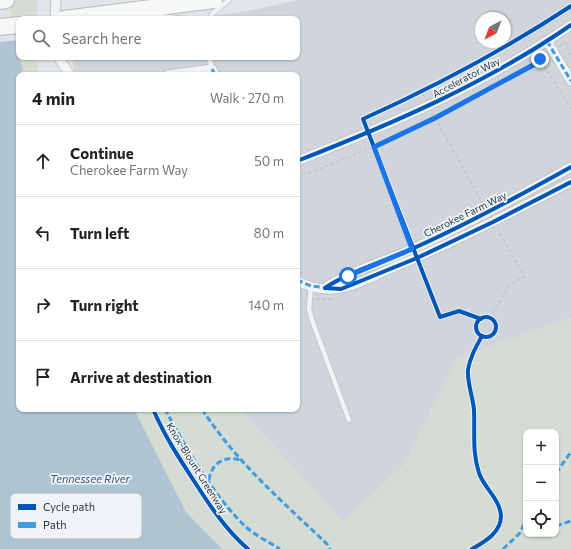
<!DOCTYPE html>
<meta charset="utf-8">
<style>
:root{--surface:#fff;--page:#f6f6f6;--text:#222;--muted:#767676;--line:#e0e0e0}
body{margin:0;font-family:Commissioner,sans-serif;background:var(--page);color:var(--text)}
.controls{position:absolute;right:12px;bottom:12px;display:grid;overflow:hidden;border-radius:8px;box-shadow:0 1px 3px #0004}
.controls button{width:36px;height:36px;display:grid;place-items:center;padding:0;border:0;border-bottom:1px solid var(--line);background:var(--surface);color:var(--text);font:20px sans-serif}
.compass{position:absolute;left:475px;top:12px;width:36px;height:36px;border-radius:50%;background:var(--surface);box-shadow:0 1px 3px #0004;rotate:222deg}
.stop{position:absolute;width:12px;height:12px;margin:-9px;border:3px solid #1a73e8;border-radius:50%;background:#fff}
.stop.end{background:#1a73e8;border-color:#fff;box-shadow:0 1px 4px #0008}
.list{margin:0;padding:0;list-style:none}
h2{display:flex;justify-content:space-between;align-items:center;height:52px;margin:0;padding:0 16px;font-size:17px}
h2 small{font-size:13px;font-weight:400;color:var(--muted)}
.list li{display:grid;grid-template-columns:26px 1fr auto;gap:12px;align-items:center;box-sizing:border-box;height:72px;padding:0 16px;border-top:1px solid var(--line)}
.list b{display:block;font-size:15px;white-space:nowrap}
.list p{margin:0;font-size:13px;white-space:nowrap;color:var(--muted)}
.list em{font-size:13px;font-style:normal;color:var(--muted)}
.icon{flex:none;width:22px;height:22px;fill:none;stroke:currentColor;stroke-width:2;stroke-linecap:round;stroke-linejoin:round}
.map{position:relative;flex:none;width:571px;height:549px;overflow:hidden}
.search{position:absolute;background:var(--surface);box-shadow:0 1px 3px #0004;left:16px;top:16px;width:284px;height:44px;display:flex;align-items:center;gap:10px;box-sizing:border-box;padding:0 14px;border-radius:8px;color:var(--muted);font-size:15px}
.panel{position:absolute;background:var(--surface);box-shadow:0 1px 3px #0004;left:16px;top:72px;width:284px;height:340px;border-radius:8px}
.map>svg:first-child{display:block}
.built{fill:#d0d5db;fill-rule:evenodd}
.green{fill:#d4dcd3;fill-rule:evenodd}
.water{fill:#b0c5d4}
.pier{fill:#e2e5e8}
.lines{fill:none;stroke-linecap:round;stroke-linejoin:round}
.service-casing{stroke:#c0c3c6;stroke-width:6}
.minor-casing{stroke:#c0c3c6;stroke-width:11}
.motorway-casing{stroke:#b5b8bd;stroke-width:18}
.path{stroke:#c0c4c7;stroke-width:1.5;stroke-dasharray:3 3;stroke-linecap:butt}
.service{stroke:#f2f3f4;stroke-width:4.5}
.minor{stroke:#f2f3f4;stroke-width:9}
.motorway{stroke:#f6f7f7;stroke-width:16}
.quiet{stroke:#3d9de3;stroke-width:3;stroke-dasharray:6 3;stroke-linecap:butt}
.cycleway-casing{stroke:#f0f4f7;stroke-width:6}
.cycleway{stroke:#0057b8;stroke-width:4}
.route{stroke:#1a73e8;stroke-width:5}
.labels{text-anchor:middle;stroke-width:3.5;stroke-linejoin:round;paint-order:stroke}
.street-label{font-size:10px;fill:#283443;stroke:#f0f4f7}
.water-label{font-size:11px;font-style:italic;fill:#305879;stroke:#f0f4f7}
.key{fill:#f0f4f7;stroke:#b4bac1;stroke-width:1}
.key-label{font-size:11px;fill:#283443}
</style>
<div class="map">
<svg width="571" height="549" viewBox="0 0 571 549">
<rect width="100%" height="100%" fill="#e2e5e8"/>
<!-- built -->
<path class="built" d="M298 0H571V318L456 359 404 465 343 522 240 409H297V75H75L72 57H297V19H191L248 11ZM481 18H505V42H481Z"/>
<!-- green -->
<g class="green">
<path d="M6 0H37V19H19V55Z"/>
<path d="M20 57H36L39 75H24Z"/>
<path d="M571 318V549H222L186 512 134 409H240L343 522 404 465 456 359ZM526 432H556V534H526Z"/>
</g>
<!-- water -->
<path class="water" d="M0 0H6L24 75H19V409H134L186 512 222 549H0Z"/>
<!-- pier -->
<path class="pier" d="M0 0H8L17 40 0 42Z"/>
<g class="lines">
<!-- service casing -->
<g class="service-casing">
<g id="service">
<path d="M150 15 185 19"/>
<path d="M209 19 213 13 229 0"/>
<path d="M209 57 212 69"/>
<path d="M311 286 309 309 313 323 349 420"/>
</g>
</g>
<!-- minor casing -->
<g class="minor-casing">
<g id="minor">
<path d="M55 19 56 0"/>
<path d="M547 41 571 81"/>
<path d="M58 57 70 75"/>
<path d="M168 75 212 69 215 75"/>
<path d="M297 161C392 124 487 83 571 25"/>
<path d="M297 280C307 288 329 291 341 288 358 285 376 275 392 268 454 243 512 212 571 182"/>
<path d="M325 288C352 270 385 262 414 248 468 224 519 196 571 167"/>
</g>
</g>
<!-- motorway casing -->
<g class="motorway-casing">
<g id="motorway">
<path d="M0 1 6 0"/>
<path d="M64 19 214 0"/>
<path d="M0 27 19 25"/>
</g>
</g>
<!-- path -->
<g class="path">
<path d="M527 35 531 42"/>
<path d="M559 46 567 43 568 51 571 56"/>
<path d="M538 56 571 109"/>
<path d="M422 93 424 97"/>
<path d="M432 113 484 205"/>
<path d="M297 177C381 148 457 106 535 64L546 55"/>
<path d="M297 294 303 296"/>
<path d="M316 299H334"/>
<path d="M488 317 494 311 509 285 524 277 498 230"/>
</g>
<!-- service -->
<use href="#service" class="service"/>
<!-- minor -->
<use href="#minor" class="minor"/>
<!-- motorway -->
<use href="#motorway" class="motorway"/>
<!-- quiet -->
<g class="quiet">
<path d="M547 41 571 81"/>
<path d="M212 69 215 75"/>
<path d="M297 280 311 286 329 288"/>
<path d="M165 409C185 447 215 498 246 527 256 536 269 542 280 549"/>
<path d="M202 409C236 462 282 501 327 544L330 549"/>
<path d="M556 473 571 452"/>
<path d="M209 480C211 464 224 455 240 460"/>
<path d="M556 526 571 521"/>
<path d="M503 549 519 534 526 521"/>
</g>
<!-- cycleway casing -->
<g class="cycleway-casing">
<g id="cycleway">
<path d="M297 161C392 124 487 83 571 25"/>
<path d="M325 288C352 270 385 262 414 248 468 224 519 196 571 167"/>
<path d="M325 288 341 289 417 258 493 222 571 182"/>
<circle cx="486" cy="327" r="10"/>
<path d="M481 319 459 311 440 317 363 119C436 86 504 50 571 6"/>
<path d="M153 409C164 435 179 458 194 481 210 506 226 530 248 549"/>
<path d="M472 549C484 542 501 533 501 516 500 499 484 488 479 473 472 452 475 432 474 410 473 397 467 383 468 370 470 357 476 347 482 336"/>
</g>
</g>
<!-- cycleway -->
<use href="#cycleway" class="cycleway"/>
</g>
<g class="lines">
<!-- route -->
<path class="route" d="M348 276 412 249 374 147 435 118 535 64 540 59"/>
</g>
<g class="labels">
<!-- street labels -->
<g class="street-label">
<text transform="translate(466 77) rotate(-28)" y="4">Accelerator Way</text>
<text transform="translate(465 214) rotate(-26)" y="4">Cherokee Farm Way</text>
<text transform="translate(197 468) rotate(58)" y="4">Knox-Blount Greenway</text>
</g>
<!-- water labels -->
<g class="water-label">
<text x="90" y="483">Tennessee River</text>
</g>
</g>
<!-- legend -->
<rect x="10" y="493" width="132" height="46" rx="6" class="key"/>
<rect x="18" y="504" width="18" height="6" fill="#0057b8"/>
<rect x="18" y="522" width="18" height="6" fill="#3d9de3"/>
<g class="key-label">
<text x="43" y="511">Cycle path</text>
<text x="43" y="529">Path</text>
</g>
</svg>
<div class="controls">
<button>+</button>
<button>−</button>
<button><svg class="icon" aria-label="locate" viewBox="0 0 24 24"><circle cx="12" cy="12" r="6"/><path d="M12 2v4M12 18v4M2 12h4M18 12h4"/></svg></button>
</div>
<svg class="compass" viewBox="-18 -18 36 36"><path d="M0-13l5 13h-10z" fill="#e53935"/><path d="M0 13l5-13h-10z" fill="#767676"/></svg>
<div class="stop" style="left:348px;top:276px"></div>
<div class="stop end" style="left:540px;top:59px"></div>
<div class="search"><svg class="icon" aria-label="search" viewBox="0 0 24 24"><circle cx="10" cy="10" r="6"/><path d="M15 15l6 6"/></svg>Search here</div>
<section class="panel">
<h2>4 min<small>Walk · 270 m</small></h2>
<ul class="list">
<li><svg class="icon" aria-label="ahead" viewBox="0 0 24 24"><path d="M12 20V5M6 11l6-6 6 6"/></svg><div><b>Continue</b><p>Cherokee Farm Way</p></div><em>50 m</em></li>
<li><svg class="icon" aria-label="left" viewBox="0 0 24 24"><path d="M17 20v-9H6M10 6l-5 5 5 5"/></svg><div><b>Turn left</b></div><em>80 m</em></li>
<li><svg class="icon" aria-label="right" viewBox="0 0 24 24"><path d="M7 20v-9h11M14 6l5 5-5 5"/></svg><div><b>Turn right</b></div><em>140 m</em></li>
<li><svg class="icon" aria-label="arrive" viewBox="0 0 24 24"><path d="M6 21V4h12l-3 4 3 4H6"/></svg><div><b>Arrive at destination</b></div></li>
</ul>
</section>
</div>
